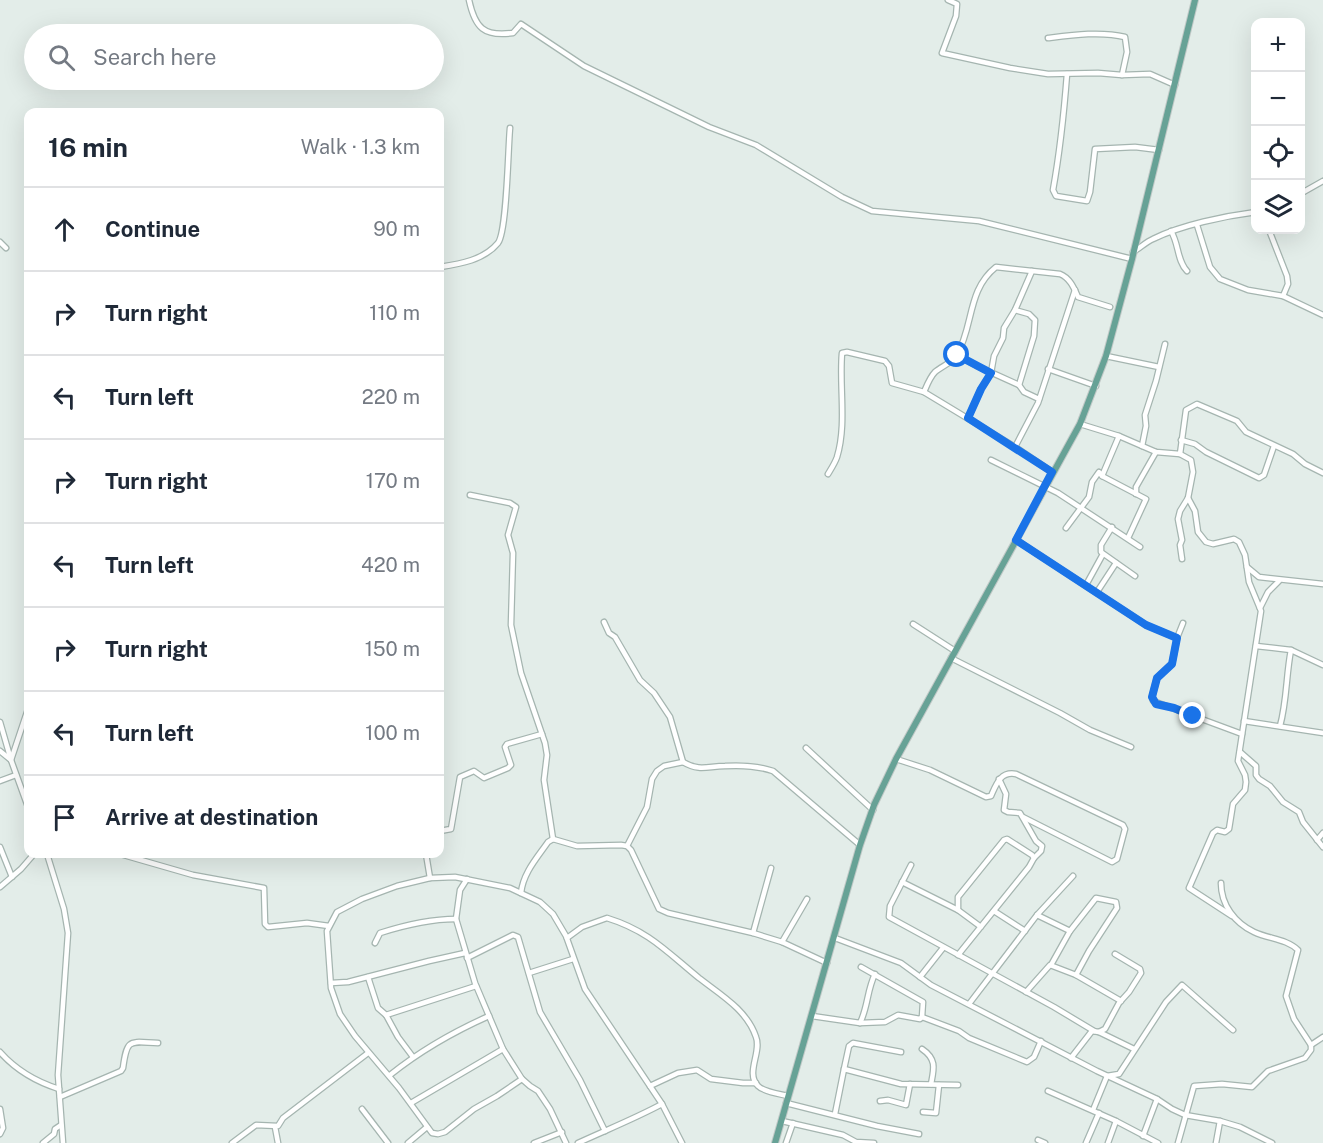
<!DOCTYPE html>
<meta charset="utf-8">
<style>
:root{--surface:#fff;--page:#f6f6f7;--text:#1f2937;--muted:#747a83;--line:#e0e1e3}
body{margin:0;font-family:"Public Sans",sans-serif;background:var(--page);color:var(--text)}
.controls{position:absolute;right:18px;top:18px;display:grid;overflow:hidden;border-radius:12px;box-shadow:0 6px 24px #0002}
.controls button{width:54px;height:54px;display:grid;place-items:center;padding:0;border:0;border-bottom:2px solid var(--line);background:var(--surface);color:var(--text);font:30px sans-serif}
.stop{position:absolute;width:18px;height:18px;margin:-14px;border:4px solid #1a73e8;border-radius:50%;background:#fff}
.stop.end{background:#1a73e8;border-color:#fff;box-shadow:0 2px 6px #0008}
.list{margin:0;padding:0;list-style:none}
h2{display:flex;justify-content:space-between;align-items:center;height:78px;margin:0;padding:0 24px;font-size:26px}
h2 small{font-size:20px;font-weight:400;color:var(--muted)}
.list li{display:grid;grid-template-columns:39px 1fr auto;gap:18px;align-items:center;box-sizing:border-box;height:84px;padding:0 24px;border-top:2px solid var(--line)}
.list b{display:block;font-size:22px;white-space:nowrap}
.list em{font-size:20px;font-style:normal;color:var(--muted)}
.icon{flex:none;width:33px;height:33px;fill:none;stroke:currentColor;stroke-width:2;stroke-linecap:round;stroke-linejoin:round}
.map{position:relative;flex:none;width:1323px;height:1143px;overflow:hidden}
.search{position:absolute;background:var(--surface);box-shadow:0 6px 24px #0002;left:24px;top:24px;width:420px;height:66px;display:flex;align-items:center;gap:15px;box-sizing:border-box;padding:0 21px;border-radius:33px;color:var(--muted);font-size:22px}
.panel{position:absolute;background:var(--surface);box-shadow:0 6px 24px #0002;left:24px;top:108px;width:420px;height:750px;border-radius:12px}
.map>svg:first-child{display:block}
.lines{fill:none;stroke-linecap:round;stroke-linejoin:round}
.minor-casing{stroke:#a5b5b0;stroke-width:7}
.major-casing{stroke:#c1c9c7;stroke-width:8}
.minor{stroke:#fff;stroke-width:4.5}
.major{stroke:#67a296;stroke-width:6}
.route{stroke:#1a73e8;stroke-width:8}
</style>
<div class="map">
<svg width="1323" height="1143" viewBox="0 0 1323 1143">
<rect width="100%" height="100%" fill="#e3ede9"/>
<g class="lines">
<!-- minor casing -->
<g class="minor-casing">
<g id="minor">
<path d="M469 0C475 28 484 37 513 33L521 24 584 66 709 127 756 145 842 197 872 211 979 221 1132 259"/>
<path d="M948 0 957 4 956 16 942 53 1010 68 1048 74 1098 73 1122 75 1150 74 1175 85"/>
<path d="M1048 38C1072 35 1101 31 1125 37L1127 52 1122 75"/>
<path d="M1067 74C1064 113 1060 151 1053 190L1056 196 1087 201 1090 192 1095 149 1135 147 1159 150"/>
<path d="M1300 194 1323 181"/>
<path d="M1197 225 1210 267 1220 279 1248 290 1283 296 1323 315"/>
<path d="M1269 230 1287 276 1288 284 1283 296"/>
<path d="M1171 231C1179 244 1177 261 1187 271"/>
<path d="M0 242 6 248"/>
<path d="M1133 252C1140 248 1146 242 1153 239 1181 225 1225 216 1256 212"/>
<path d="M440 267C460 264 484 260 498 243 507 231 508 148 510 128"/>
<path d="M1015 310 1029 314 1035 320 1034 336 1019 385 1024 392 1039 399"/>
<path d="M957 355 977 366 1019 385"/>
<path d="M1106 356 1159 367"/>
<path d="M1048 369 1096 386"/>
<path d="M924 392C927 385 930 377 935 372 942 366 952 363 957 355 974 325 967 290 996 267L1060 274C1070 278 1074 288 1078 297L1110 307"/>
<path d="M968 418 981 389 991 373 994 356 1003 338 1004 328 1015 310 1032 271"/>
<path d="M1080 424 1119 436 1156 452 1180 454 1191 460 1193 472 1188 498 1180 511 1178 519 1182 540 1180 545 1182 559"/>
<path d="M1181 440 1195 444 1206 452 1259 478 1264 475 1274 446"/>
<path d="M1142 446 1146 426 1145 415 1156 381 1165 344"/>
<path d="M1015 447 1038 403 1075 290"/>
<path d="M1180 454 1186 410 1197 404 1237 421 1246 432 1293 454 1305 464 1323 473"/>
<path d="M991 460 1058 493 1140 547"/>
<path d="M828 474C831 469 835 463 837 457 847 424 839 387 842 353L847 352 885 361 889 366 892 383 924 392 1015 447 1052 472"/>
<path d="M1102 476 1146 499 1128 538"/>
<path d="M1136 494V487L1156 452"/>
<path d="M470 495 510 503 516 507 508 535 513 553 511 625 521 673 545 743 547 755 544 780 553 839"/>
<path d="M1188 498 1195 511 1198 532 1206 542 1213 544 1234 539 1239 542 1245 555 1249 582 1261 611 1238 761 1245 775 1246 782 1245 790 1233 804 1229 829 1225 832 1217 830 1213 833 1189 888 1232 916"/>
<path d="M1112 527 1101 545V552L1135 576"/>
<path d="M1066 528 1089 497 1092 482 1099 472 1102 476 1119 436"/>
<path d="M1016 540 1146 625 1177 638"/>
<path d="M1247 567 1259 577 1323 584"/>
<path d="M1086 585 1103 554"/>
<path d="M1097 592 1116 563"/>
<path d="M1260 608 1268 592 1279 581"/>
<path d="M604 622 609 633 615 637 640 680 654 693 670 717 683 762C700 772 708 766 725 766 741 765 758 766 773 771L860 845"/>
<path d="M1183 623 1177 638 1172 664 1157 678 1152 697 1153 701 1242 734"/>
<path d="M913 624 955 651"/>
<path d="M1256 646 1291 650 1323 665"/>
<path d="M951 658 1060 713 1090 730 1131 747"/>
<path d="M1244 721 1323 733"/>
<path d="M0 722 11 760 28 807"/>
<path d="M1280 726C1287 701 1286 675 1291 650"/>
<path d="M806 748 873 810"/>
<path d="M0 751 11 760 28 709"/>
<path d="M1240 752 1256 766V775L1259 779 1270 786 1283 802 1299 812 1303 822 1323 847"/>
<path d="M896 759 930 770 986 797 991 796C996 785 1000 771 1016 774L1123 825 1125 829 1117 859 1112 862 1023 817"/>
<path d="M999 779 1006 794 1004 810 1008 812 1020 813 1036 841 1042 846 1041 851 1034 858"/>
<path d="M0 781 16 775"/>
<path d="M440 831 451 829 460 777 474 771 484 778 508 768 511 765 505 747 507 744 542 734"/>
<path d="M1317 840 1323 833"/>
<path d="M627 846 647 807 652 779 657 771 664 766 683 762"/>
<path d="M0 847 12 877"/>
<path d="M47 854 64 909 68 933 58 1075 63 1143"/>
<path d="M120 854 193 875 264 888 265 924 268 927 307 923 329 926"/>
<path d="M426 854 430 878"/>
<path d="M911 865 890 906 889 917 1054 1007 1094 1031"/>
<path d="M467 879 460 890 456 919 475 983 503 1049 522 1079 530 1086 538 1091 550 1109 566 1143"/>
<path d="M902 882 958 910"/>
<path d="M1221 883C1221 905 1235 923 1254 932 1269 939 1287 939 1298 950L1286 996 1294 1019 1311 1045"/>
<path d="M0 887 21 869 34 854"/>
<path d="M521 893C523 873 537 858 548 842L553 839 577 846 621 845 627 846 631 850 659 909 668 913 753 933 782 942 827 963"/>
<path d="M994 911 1025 931"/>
<path d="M1037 915 1070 931"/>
<path d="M753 933 771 868"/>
<path d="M567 938 582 927 607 918C649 931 667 952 699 978 721 995 747 1010 756 1037 762 1052 745 1073 758 1086 764 1092 780 1094 788 1096"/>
<path d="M835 938 901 963 931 985 1097 1071 1157 1099 1172 1109 1185 1115 1220 1121 1240 1127 1272 1143"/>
<path d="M782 942 807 899"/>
<path d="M375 943 380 933C405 925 430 919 456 919"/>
<path d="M958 955 1029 867 1034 858 1032 855 1007 839 1004 840 958 897V910L981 927"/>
<path d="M467 958 513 935 518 937 540 1012 580 1080 605 1131"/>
<path d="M1051 965 1070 931 1096 898 1116 902 1117 908 1089 951 1076 975"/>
<path d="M861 967 923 1002 922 1017"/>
<path d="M529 973 573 959"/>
<path d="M368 977 378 1008 386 1015 476 986"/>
<path d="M920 977 943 948"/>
<path d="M331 983 348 982 429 961 465 953"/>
<path d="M1026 992 1050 965 1076 975 1121 1001"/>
<path d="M969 1004 1037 915 1073 876"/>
<path d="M386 1015 398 1037 413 1057"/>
<path d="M812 1016 860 1023 885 1022 898 1015 920 1019 922 1017 959 1031 969 1038 1027 1062 1034 1057 1041 1041"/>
<path d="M860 1023C868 1007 867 990 875 974"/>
<path d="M1099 1032 1134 1049"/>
<path d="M922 1049C937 1059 934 1069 931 1084"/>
<path d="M0 1052C15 1069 37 1082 59 1089"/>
<path d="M1071 1058 1092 1031 1099 1032 1105 1029 1119 1003 1129 992 1141 973 1140 969 1115 954"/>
<path d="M844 1069 849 1046 853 1043 901 1052"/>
<path d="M390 1075C420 1051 453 1032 489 1016"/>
<path d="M522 1079 497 1096 474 1109 445 1132 438 1134 432 1133 399 1088 355 1036 340 1014 331 988 327 931 337 912 362 899 397 886 430 878 455 877 510 888 540 902 553 914 566 936 585 989 662 1104 682 1143"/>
<path d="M650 1086 678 1073 697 1070 711 1079 743 1083H756"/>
<path d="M1048 1091 1116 1121 1158 1143"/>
<path d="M60 1097 121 1071 123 1068C127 1037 130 1042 158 1043"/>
<path d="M880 1101 888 1100 906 1105 910 1084"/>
<path d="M411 1103 503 1049"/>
<path d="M786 1103 877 1126 919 1134"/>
<path d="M0 1109 3 1128 0 1134"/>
<path d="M362 1109 388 1143"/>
<path d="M1093 1110 1107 1076 1119 1074 1166 1002 1182 985 1233 1030"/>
<path d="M923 1112 936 1113 939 1085"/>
<path d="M835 1114 844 1069 901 1084 958 1085"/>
<path d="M782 1121 843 1135 856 1142 874 1143"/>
<path d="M275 1127 278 1143"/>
<path d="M1143 1136 1157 1099"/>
<path d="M1038 1140 1045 1143"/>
<path d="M43 1143 54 1134 55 1129 61 1125"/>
<path d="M232 1143 256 1125 278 1126 283 1118 368 1053"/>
<path d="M408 1143 427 1127"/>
<path d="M534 1143 562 1132"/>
<path d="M578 1143C606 1130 634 1119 662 1104"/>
<path d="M786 1143 793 1123"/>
<path d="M1086 1143 1099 1113"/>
<path d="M1108 1143 1116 1121"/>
<path d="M1178 1143 1194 1086 1222 1084 1252 1087 1268 1071 1305 1058 1311 1050V1045L1323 1037"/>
<path d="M1216 1143 1220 1121"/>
</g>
</g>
<!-- major casing -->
<g class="major-casing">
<path id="major" d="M775 1143 860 845 874 805 896 759 1080 424 1106 356 1132 259 1195 0"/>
</g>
<!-- minor -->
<use href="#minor" class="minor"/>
<!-- major -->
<use href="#major" class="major"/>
</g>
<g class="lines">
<!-- route -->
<path class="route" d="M957 355 991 373 981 389 968 418 1052 472 1016 540 1146 625 1177 638 1172 664 1157 678 1152 697 1156 704 1174 708 1193 716"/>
</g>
</svg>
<div class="controls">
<button>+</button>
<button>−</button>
<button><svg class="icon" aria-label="locate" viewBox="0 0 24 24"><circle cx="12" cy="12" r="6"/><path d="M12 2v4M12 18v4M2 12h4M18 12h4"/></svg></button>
<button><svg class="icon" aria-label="layers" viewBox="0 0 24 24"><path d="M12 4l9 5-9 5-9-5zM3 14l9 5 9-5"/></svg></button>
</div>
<div class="stop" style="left:957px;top:355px"></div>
<div class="stop end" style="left:1193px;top:716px"></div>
<div class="search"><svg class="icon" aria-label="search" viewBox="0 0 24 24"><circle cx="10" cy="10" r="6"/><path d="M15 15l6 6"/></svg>Search here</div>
<section class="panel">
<h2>16 min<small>Walk · 1.3 km</small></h2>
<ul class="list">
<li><svg class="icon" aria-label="ahead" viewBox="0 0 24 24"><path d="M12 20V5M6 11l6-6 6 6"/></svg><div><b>Continue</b></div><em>90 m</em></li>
<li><svg class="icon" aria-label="right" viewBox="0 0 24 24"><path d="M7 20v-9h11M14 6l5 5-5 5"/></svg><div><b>Turn right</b></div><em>110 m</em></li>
<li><svg class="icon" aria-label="left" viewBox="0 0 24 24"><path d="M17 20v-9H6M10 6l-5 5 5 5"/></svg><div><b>Turn left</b></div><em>220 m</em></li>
<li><svg class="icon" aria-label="right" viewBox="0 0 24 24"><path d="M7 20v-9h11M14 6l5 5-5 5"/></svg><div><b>Turn right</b></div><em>170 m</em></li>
<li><svg class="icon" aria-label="left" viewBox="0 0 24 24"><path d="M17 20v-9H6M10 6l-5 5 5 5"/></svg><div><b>Turn left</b></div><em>420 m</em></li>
<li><svg class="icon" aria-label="right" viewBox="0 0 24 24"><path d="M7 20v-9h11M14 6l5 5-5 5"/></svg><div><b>Turn right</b></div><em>150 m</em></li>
<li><svg class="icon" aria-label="left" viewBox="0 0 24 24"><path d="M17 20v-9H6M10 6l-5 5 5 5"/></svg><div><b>Turn left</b></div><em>100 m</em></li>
<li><svg class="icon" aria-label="arrive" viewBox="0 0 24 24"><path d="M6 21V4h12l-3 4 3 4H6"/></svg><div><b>Arrive at destination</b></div></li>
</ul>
</section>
</div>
